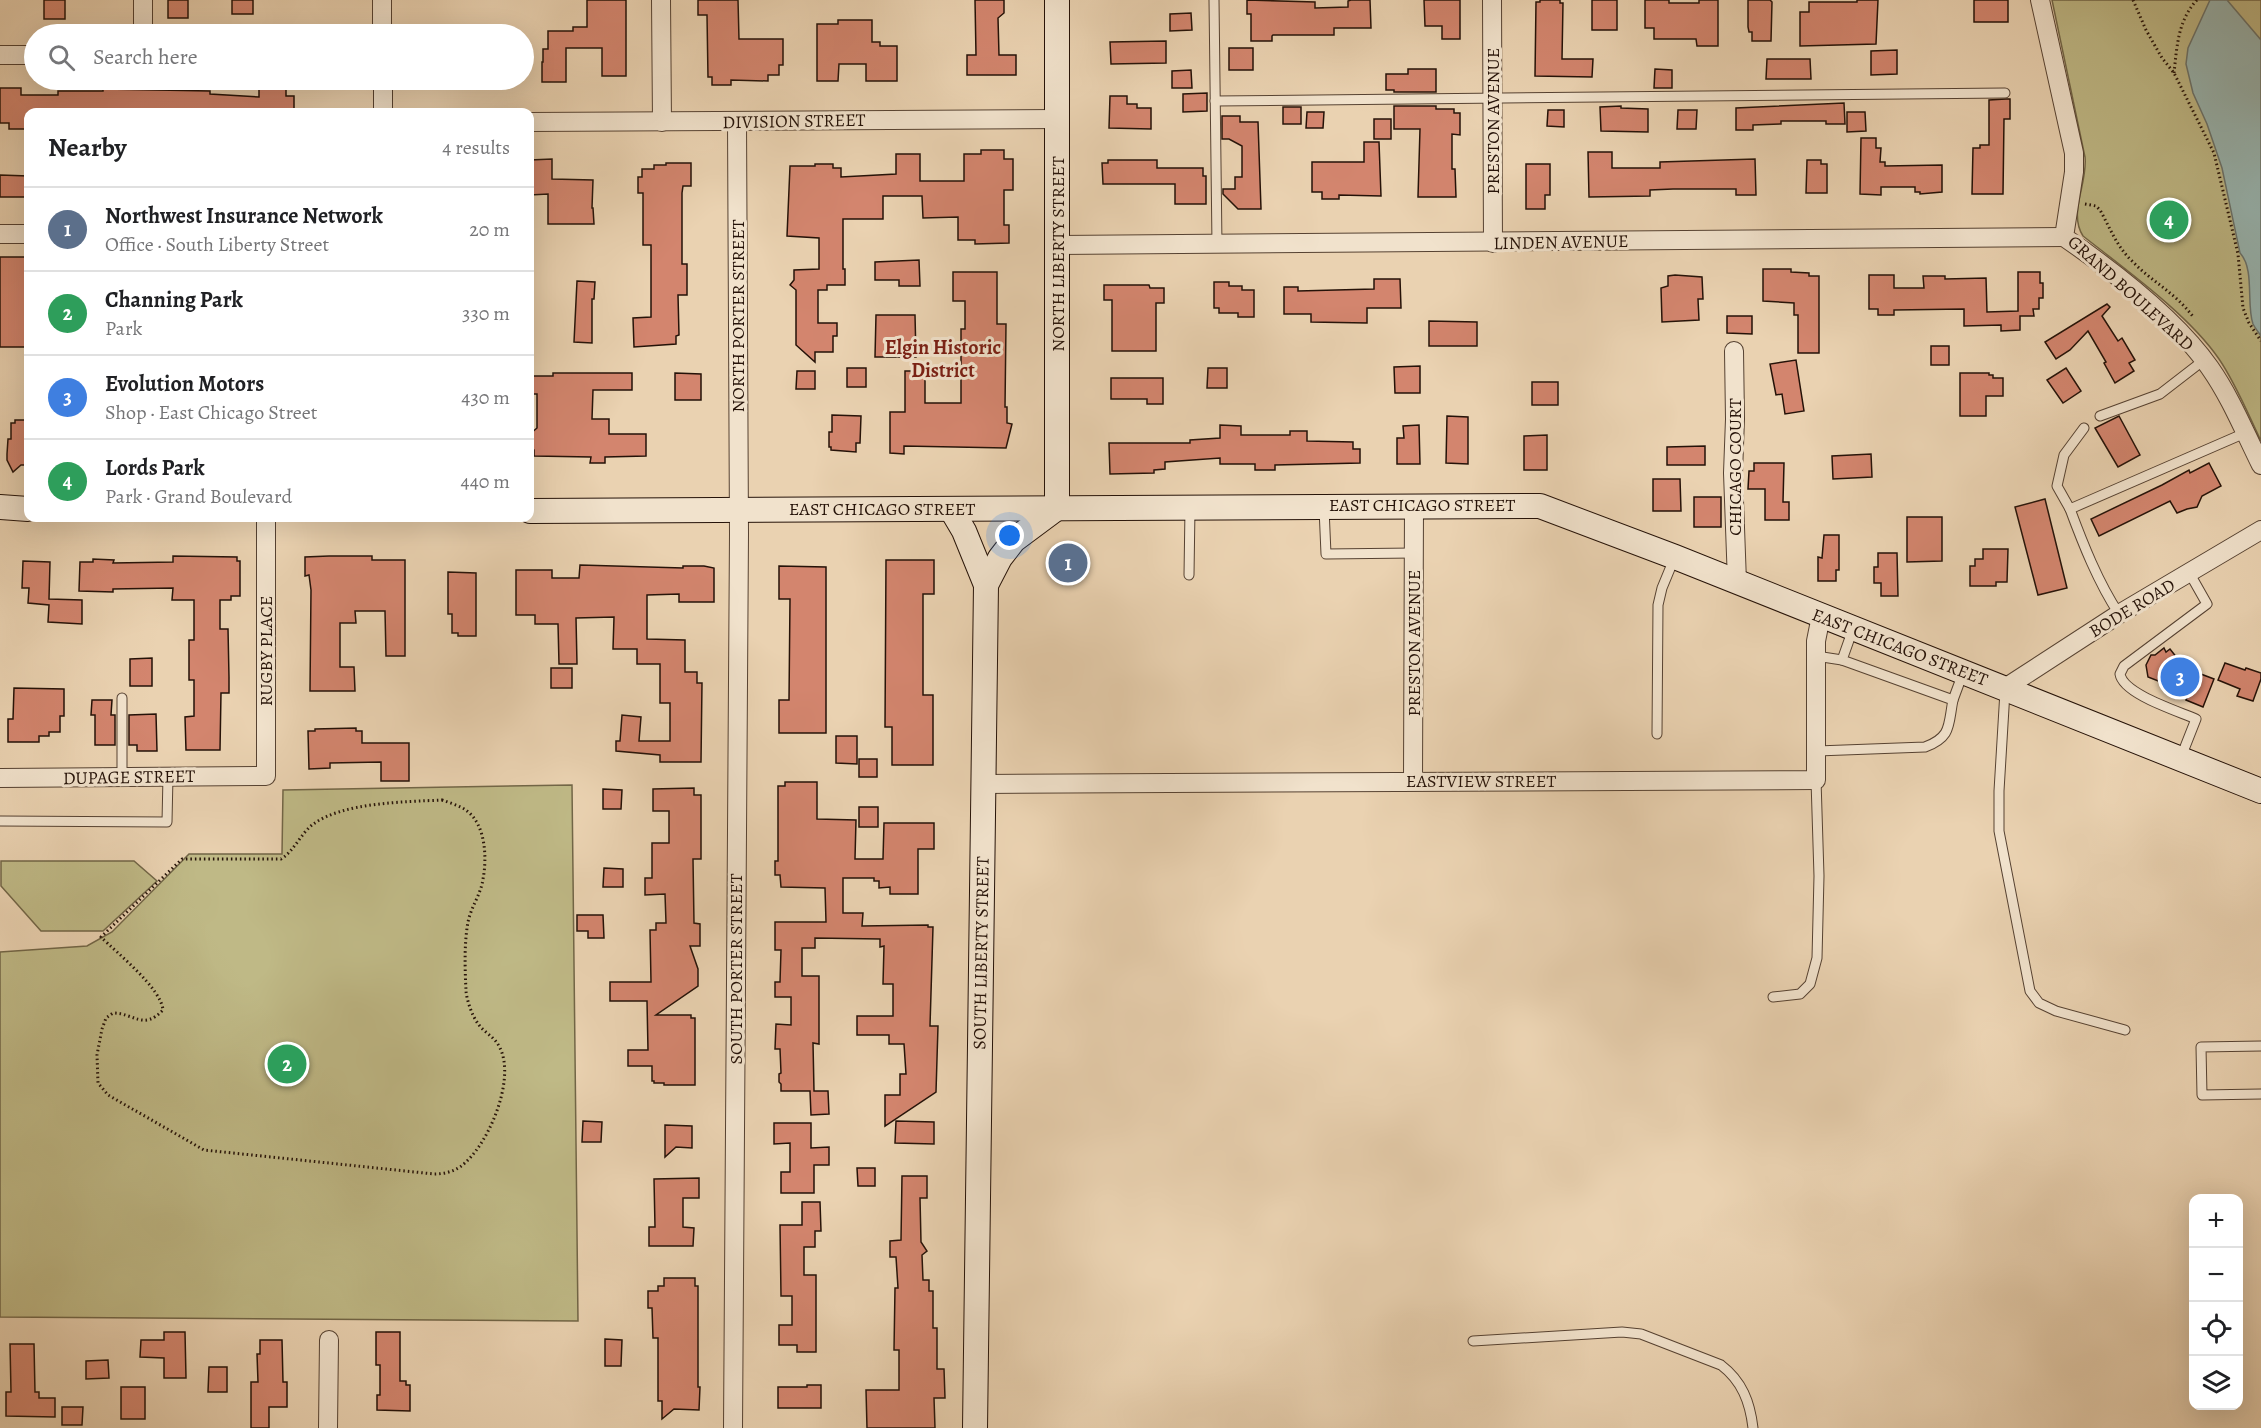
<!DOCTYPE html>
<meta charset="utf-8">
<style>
:root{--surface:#fff;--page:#f2f2f2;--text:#202124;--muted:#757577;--line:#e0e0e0;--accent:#8f2418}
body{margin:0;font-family:Alegreya,serif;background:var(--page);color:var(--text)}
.controls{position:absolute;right:18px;bottom:18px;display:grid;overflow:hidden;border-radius:12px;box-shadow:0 6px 24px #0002}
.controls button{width:54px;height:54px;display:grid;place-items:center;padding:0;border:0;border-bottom:2px solid var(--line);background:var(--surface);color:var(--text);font:30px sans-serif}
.you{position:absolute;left:1010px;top:536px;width:21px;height:21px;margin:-15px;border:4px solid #fff;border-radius:50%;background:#1a73e8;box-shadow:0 0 0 9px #1a73e833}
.badge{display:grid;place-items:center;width:39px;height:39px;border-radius:50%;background:var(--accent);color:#fff;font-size:20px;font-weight:700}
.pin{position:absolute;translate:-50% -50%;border:3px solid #fff;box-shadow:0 2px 6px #0006}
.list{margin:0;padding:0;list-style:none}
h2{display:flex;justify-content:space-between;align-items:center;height:78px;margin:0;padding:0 24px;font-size:26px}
h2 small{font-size:20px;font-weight:400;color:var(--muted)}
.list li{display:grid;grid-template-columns:39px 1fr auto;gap:18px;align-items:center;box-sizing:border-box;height:84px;padding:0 24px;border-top:2px solid var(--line)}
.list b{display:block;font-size:22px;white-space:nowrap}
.list p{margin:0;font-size:20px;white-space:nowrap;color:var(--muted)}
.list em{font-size:20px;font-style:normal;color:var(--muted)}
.icon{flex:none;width:33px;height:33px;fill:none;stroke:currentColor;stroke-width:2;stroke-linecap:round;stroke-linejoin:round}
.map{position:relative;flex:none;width:2261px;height:1428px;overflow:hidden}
.search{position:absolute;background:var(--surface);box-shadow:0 6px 24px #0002;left:24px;top:24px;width:510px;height:66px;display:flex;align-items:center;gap:15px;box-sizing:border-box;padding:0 21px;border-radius:33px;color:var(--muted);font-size:22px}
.panel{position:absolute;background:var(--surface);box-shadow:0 6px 24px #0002;left:24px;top:108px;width:510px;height:414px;border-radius:12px}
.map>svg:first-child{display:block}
.green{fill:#bfb986;stroke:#726647;stroke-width:1.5}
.water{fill:#98b6b2;stroke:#6a746e;stroke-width:1.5}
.building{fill:#d3856e;stroke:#251208;stroke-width:1.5}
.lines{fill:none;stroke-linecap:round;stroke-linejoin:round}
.lane-casing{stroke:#564232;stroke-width:11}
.street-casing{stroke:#564232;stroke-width:20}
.secondary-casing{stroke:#251208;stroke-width:26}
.path{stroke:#251208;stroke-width:3;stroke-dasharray:1.5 3;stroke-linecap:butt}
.lane{stroke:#f1e2cc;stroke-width:9}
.street{stroke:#f1e2cc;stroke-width:18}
.secondary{stroke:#f1e2cc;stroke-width:24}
.labels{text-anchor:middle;stroke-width:6;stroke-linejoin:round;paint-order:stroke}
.street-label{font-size:18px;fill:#251208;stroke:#f1e2cc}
.neighbourhood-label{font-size:20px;font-weight:bold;fill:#7a1f14;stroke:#f1e2cc}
</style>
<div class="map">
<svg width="2261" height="1428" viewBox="0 0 2261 1428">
<rect width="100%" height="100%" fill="#ead2b1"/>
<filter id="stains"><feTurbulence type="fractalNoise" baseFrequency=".00333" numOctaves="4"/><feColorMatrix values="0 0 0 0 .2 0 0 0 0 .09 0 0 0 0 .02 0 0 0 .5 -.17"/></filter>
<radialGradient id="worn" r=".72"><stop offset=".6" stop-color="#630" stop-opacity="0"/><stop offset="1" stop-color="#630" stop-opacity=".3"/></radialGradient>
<!-- green -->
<g class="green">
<path d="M2052 0H2261V441C2248 414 2236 384 2219 359 2189 315 2126 270 2083 236 2068 213 2088 183 2085 157Z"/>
<path d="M572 785 578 1321 0 1317V952L87 946 112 932 189 854H282L283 790Z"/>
<path d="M1 861H134L157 881 103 931H41L1 886Z"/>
</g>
<!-- water -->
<path class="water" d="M2210 0H2227L2261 40V336C2259 333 2255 328 2253 324 2246 304 2255 269 2240 253L2222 168 2207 124 2193 93 2186 64 2188 48Z"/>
<!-- building -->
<g class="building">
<rect x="44" y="0" width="21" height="19"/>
<rect x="168" y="0" width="20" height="18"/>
<rect x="232" y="0" width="21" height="14"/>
<path d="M587 0H626V76H602V48H566V82H542V62H543V49H548V31H573V27H587Z"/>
<path d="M698 0H738L739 39H783V65H779V75H768V81L731 80V85H712V77H708L707 15H698Z"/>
<path d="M975 0H1004V13L998 18 999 55H1016V75H967V55H976Z"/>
<path d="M1247 0 1315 2V8L1348 7V1L1351 0H1370L1371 28H1334V35H1273L1272 36V41H1251V14H1247Z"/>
<path d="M1424 0H1460V39H1442V26H1425Z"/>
<path d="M1540 0H1560V3H1563L1562 59H1593L1592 77 1535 76 1536 2H1540Z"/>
<rect x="1592" y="0" width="25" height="30"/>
<path d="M1645 0H1669V3H1699V0H1718V46H1697L1696 39H1654V28H1645Z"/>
<path d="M1748 0H1770L1772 2 1771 41H1752V32H1749L1748 27Z"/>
<path d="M1857 0H1878L1876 44 1800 46V12H1809V2H1857Z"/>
<rect x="1974" y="0" width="34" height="22"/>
<path d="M1191 13 1192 30 1170 31V14Z"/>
<path d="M838 20H872V42H880V46H897V81H866V64H839L838 81H817V24H838Z"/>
<path d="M1166 41V63L1111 64 1110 42Z"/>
<rect x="1229" y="48" width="24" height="22"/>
<path d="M1897 50V74L1871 75V51Z"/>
<path d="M1767 59H1810L1811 79H1766Z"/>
<path d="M1408 69H1436V92H1394V90H1386V74H1408Z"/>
<path d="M1655 69 1672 70V88H1654Z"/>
<path d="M1191 70 1192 88H1172V71Z"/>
<path d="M0 88H21V95H58V91H103V89L210 91V94L259 97V88H286V96H294V112L226 110V112H28V129H9V123H0Z"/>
<path d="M1207 93V111L1183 112V94Z"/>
<path d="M1110 96H1127V104H1137V108H1151V129L1109 128Z"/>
<path d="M2006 99H2010V119H2004L2003 194H1972L1973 148H1980V145H1989V100Z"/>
<path d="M1844 103 1845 124H1826V121H1781V124L1753 125V130H1736V108Z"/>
<path d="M1394 106H1436V109H1454V113H1460V135L1452 134V169H1455L1456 197H1418L1420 129H1394Z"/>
<path d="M1621 106V108L1648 109V132L1601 131 1600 107Z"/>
<rect x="1283" y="107" width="18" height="17"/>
<path d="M1548 110H1564V127L1547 126Z"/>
<path d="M1678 110H1697L1696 129H1677Z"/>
<path d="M1307 112H1324L1323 128H1306Z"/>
<path d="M1847 112H1865L1866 131 1847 132Z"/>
<path d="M1222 116H1240V122H1258L1261 209H1238L1223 194V189H1235V177H1242V146L1229 139H1222Z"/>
<rect x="1374" y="119" width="17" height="20"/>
<path d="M1861 138H1876V148H1881L1880 162H1885V166L1942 165V192L1920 194V192H1915V187H1881V195L1860 194Z"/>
<path d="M1364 142H1379L1381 196 1339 195V199H1322V192H1312V162H1364Z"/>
<path d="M981 150H1004V159H1013V190H1004V225H1009V243L975 244V240H958V217L923 218 922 196H883V219H843V269H845V285H827V290H818V323H837V336H833V352H815V362L796 345V290L790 285 794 280V270L819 269V238L787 236 790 166H815V164H833V168H841V177L896 174V154H920V181H964V154H981Z"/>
<path d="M1588 152H1612V168H1660V162L1755 159 1756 195H1736V189H1673L1650 190V196L1589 197Z"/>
<path d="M552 159V179L593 180 592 208H593L594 224H548V194L530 195V160Z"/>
<path d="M1108 160H1157V168H1203V176H1206V204H1175V184H1103L1102 163H1108Z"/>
<path d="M1807 160H1821V164H1827V193H1806Z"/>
<path d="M666 163H691V186H683L682 193V264H687V295H678L679 335 676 336V344L634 347 633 318 651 317V245H643V193H638V177H642V169H654V165H666Z"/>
<path d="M1526 164H1550V195H1545V209H1526Z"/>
<path d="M0 175 28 176V197H0Z"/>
<path d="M0 257H27L28 347H0Z"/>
<path d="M919 260 920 286H899V280H875V262Z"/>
<path d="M1763 269H1791V272L1809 273V276H1819V353H1798V315H1794V303L1763 301Z"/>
<path d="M953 272H997V324H1006L1005 407H1007V423L1012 424 1006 448 904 446V454L890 453V412H905V371H925V403H961V329H965V301H953Z"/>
<path d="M2018 272H2040V283H2043V298H2039V309H2033L2034 316H2020V330L2001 331V325L1964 326V309L1894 310V315H1878V309H1869V275H1894V288H1924L1923 276H1945V279L1986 278 1987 312 2018 311Z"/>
<path d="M1675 275 1702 277 1703 299H1698L1699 320 1662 322 1661 288 1668 286V276Z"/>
<path d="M1374 279H1400L1401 308H1367V323L1311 322V314H1284V287H1298V291L1374 289Z"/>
<path d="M577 281 595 282 594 299H592V343L574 342Z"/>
<path d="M1214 282H1229V286H1242V290H1254V317H1238V313H1219V308H1214Z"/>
<path d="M1104 285H1149L1150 288H1164V303H1156V351H1112V300H1104Z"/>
<path d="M2107 304 2110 307 2102 316 2118 341 2122 338 2135 360 2129 363 2134 371 2115 383 2104 363 2106 362 2088 331 2070 350 2056 359 2045 342Z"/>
<path d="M876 315H915L916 357H875Z"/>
<path d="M1727 316H1752V334L1727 333Z"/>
<path d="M1429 321 1477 322V346H1429Z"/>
<rect x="1931" y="346" width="18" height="19"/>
<path d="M1796 360 1804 411 1785 414 1782 394 1776 395 1770 364Z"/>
<path d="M1420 366V393H1395L1394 367Z"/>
<rect x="847" y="368" width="19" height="19"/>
<path d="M1208 368H1227V388H1207Z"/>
<path d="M2066 368 2081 391 2063 403 2047 380Z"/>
<path d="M797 371H815V389H796Z"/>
<path d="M553 373H632V390H593L592 419H609V434H646V456L605 457V463H590L591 457 534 456V450L530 445V434L537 428V394H530V376H553Z"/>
<path d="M675 373 701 374V400H675Z"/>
<path d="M1960 373H1989V375H1993V378H2003V396H1986V416H1960Z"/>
<path d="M1111 378H1163V404H1147V399H1111Z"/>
<rect x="1532" y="382" width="26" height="23"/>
<path d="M832 415 861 416 860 443H856V452L831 450V447H829V432H832Z"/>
<path d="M1447 416 1468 417V464L1446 463Z"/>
<path d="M2119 416 2140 455 2118 467 2095 428Z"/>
<path d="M15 420H28V465H21L13 472 7 460V454L8 439H11V423H15Z"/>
<path d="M1220 425 1241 426V435H1290V431H1307V441L1353 442V449H1360V463L1275 465V470H1255V464H1220V458L1165 462V469L1154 470V473L1110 474 1109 443H1190V440L1220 438Z"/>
<path d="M1419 425 1420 464H1397V438H1404L1403 426Z"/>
<path d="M1547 435V470H1524V436Z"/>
<path d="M1705 446V465H1667V447Z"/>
<path d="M1871 454 1872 477 1833 479 1832 456Z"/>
<path d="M1754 463H1784L1783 502H1789V520H1765V489H1748L1749 471H1754Z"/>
<path d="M2209 463 2221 486 2202 496 2197 507 2187 509 2177 513 2170 501 2099 536 2091 519 2162 485 2189 470 2190 473Z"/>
<path d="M1653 479H1680L1681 511H1653Z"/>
<rect x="1694" y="497" width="27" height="30"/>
<path d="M2045 499 2067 588 2038 595 2015 507Z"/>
<path d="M1907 517H1942V561L1907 562Z"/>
<path d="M1824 535H1839V570H1836V581H1818V557L1822 558Z"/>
<path d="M1983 549H2008L2007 582H1996V586H1970V566H1975V559H1983Z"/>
<path d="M1878 553H1897L1898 596H1881V583H1874V567H1878Z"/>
<path d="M173 556 237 557V561H240V596H231V600H220V629H228L229 677V693H221L220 750H186L185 717 194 716V680H189V640H194V600H172L173 588 113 589V592L79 591 80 562H93V559L114 560 113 563 173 562Z"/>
<path d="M329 556H372V560H405V656H386L385 611H355L356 623H340V667H354L355 691H310L311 590 309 575 305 576V557Z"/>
<path d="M886 560H934V594H923V695H933V765H892V727H885Z"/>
<path d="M23 561 50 562 49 599 82 600V624L48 622 49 605 28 603 29 588H22Z"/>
<path d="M580 565 683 568V566H704L714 568V602H679V594L647 595V639L685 640V672H697V683H702L701 762H660V755L616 751V741H620L622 715 641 717 639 741H670V703H660V664H637V649H613L614 617 576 618 577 664H559L558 624H535V615H516V570H552V578H579Z"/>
<path d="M779 566 826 567V733H779V700H789L790 599H779Z"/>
<path d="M448 572 476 573V636H458V633H452V614H448Z"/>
<path d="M2164 648 2166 652 2170 649 2185 668 2214 679 2203 707 2186 700 2189 693 2148 677 2146 665 2151 655H2155Z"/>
<path d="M152 658V686H130V659Z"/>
<path d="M2225 663 2245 670 2246 668 2261 673V679L2253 701 2237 696 2240 689 2218 680Z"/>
<rect x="551" y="668" width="21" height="20"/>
<path d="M14 688 64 689V716H60V732H49V736H39V742H8V719H13Z"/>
<path d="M92 700H112L111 715H115V745H95V715H91Z"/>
<path d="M156 714 157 751H137V745H129V715Z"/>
<path d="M356 728V731H362V743H409V781H381V762L330 763V768L309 769 308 731H315V729Z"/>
<path d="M836 736H857V764L836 763Z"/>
<rect x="859" y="759" width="18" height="18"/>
<path d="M785 782H817V819L856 820 855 859H883L884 823H934V849H918V894H890V887L879 888V881H874V878H843V913H863L862 926 928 925V927H933L930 1026H938L936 1092 885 1126V1095H900V1074H906L904 1044H889V1035H857V1016H893V984H883L884 946 880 947V939L815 938V948H802V976H819V1044L813 1043 814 1091H828L829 1114 811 1115 810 1091H781V1084L779 1082V1074L781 1073 780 1049H775L776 1024 791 1025V997H775V982H780L781 950H775V922H826L825 888 781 887 780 875H775V861H778V786H785Z"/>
<path d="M694 788V795H701V859H693L694 923 700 924V946H690L698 969V986L656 1015H691V1018H695V1085H664V1083H654V1081H652V1066H628V1050H648L647 1001H610V982H651L650 930H656V923H666L665 894 645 895V878H652V843H669V811H653V789Z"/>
<path d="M603 789 622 790 621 809H603Z"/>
<rect x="859" y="807" width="19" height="20"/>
<path d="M604 868 623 869V887H603Z"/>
<path d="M577 915H603L604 938H588V931H577Z"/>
<path d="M583 1121 602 1122 601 1142H582Z"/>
<path d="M896 1121 934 1122V1144L895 1143Z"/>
<path d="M774 1123H811V1148L829 1147V1165H814V1193H781V1172H790V1143L774 1144Z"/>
<path d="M665 1125 692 1126V1148L676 1147 665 1157Z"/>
<path d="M857 1168H875V1186H858Z"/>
<path d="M902 1176H927V1198H920L921 1242 927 1251 922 1255 923 1280H929V1291H933V1328H937V1369H944L945 1398H934L935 1428H867L866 1390H899V1350H894L895 1288H898L896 1257H890V1241L901 1240Z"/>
<path d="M699 1178V1198H683V1227L694 1228 693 1246H649V1227H655L654 1179Z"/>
<path d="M802 1202H820L821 1231H815V1247H804V1275H816V1352H797V1345H779V1325H792V1296H781L780 1225H802Z"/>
<path d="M664 1278H695V1286H698V1387H700L699 1410 674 1409 662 1419V1401H658V1338H653L652 1308H648V1291H658V1286H664Z"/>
<path d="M164 1332H185L186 1378H164V1358L140 1357 141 1340H164Z"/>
<path d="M376 1332H400V1381H406V1385H410V1411L377 1410V1395H380V1365H376Z"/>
<path d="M605 1339 622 1340 621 1366H605Z"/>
<path d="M260 1340H282L283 1382H287V1407H269V1428H251V1382H258L257 1354H260Z"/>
<path d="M10 1344H34L35 1392H39V1398H55V1417L6 1416V1392H11Z"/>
<path d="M108 1360 109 1378 86 1379V1361Z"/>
<path d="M209 1367H227V1392H208Z"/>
<path d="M807 1385H821V1408H778V1387H807Z"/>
<rect x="121" y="1387" width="24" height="32"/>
<path d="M62 1407H83L82 1425H62Z"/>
</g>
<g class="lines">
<!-- lane casing -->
<g class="lane-casing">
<g id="lane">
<path d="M1214 0 1217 245"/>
<path d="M1215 101 2005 93"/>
<path d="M2100 416 2160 394 2204 360"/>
<path d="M2084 428 2064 455 2057 486 2070 509 2245 433"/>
<path d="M1324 508 1326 554 1414 553"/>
<path d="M2070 509C2083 544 2098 582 2119 614"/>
<path d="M1189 575 1190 509"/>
<path d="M1853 629 1842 660 1953 700 1963 673"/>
<path d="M1816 656 1842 660"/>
<path d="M2005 691 1999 791V831L2030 991 2039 1003 2056 1011 2125 1030"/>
<path d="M122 698V777"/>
<path d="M1657 734 1658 605 1662 588 1674 559"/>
<path d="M1817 751 1925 747C1952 737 1948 725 1953 700"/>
<path d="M2181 757 2196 719C2178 711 2123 694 2120 674L2124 666 2207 604 2190 574"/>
<path d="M0 821 167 822 168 776"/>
<path d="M1773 997 1800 994 1810 984 1817 958 1819 876 1816 780"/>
<path d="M2261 1046 2201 1047 2202 1095 2261 1094"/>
<path d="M1473 1341 1622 1332 1641 1334 1721 1365C1742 1381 1750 1402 1753 1428"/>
</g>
</g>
<!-- street casing -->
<g class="street-casing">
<g id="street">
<path d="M143 0V34"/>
<path d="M382 0V34"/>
<path d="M661 0 662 122"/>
<path d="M1492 0 1493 243"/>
<path d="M2040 0 2074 153V172L2064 237C2113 271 2176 319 2210 368 2231 398 2245 433 2261 465"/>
<path d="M0 55H34"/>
<path d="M383 80V112"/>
<path d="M530 122 1058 119"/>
<path d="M0 234H28"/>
<path d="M1058 245 2064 237"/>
<path d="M1734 351 1735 419 1733 473 1737 582"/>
<path d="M2005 688 2119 614 2261 530"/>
<path d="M0 778 266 776V518"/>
<path d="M1413 781 1414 505"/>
<path d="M983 784 1816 780V641L1821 616"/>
<path d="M328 1428 329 1340"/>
<path d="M733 1428 739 533 737 121"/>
</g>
</g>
<!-- secondary casing -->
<g class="secondary-casing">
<g id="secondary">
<path d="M0 507 28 509"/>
<path d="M1057 508V0"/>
<path d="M951 509 964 531 986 585"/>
<path d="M530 511 1540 506 1675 557 2261 791"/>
<path d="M975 1428 986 585 1000 558 1014 540 1057 508"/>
</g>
</g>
<!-- path -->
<g class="path">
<path d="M2133 0 2146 30 2162 58 2174 73 2214 153 2238 254 2243 308 2249 323 2261 341"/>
<path d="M2174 73C2177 46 2178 20 2197 0"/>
<path d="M2085 204 2096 206 2100 210C2110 228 2117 247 2132 261 2153 283 2175 292 2194 318"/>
<path d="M442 800C450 803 461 806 467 811 486 825 487 859 483 879 481 894 471 907 468 922 464 944 465 969 466 991 467 1001 472 1016 479 1025 485 1033 495 1037 500 1048 516 1080 488 1147 460 1167 452 1172 443 1174 434 1174L204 1150 108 1095 98 1083 97 1055 102 1029 106 1018 113 1013C134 1013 143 1031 163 1010 161 988 117 953 101 937L182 859H281C294 851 300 835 312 825 342 802 405 802 442 800Z"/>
</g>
<!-- lane -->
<use href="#lane" class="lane"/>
<!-- street -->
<use href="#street" class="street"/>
<!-- secondary -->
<use href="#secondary" class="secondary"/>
</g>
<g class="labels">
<!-- street labels -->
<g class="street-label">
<text transform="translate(794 121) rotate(-1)" y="6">DIVISION STREET</text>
<text transform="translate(1493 121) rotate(-90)" y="6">PRESTON AVENUE</text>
<text transform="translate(1561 242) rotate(-1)" y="6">LINDEN AVENUE</text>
<text transform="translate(1058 254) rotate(-90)" y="6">NORTH LIBERTY STREET</text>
<text transform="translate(2131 293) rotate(42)" y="6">GRAND BOULEVARD</text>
<text transform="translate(738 316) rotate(-90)" y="6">NORTH PORTER STREET</text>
<text transform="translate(1735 467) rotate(-90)" y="6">CHICAGO COURT</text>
<text x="1422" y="511">EAST CHICAGO STREET</text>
<text x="882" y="515">EAST CHICAGO STREET</text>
<text transform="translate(2132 608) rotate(-31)" y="6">BODE ROAD</text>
<text transform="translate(1414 643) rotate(-90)" y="6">PRESTON AVENUE</text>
<text transform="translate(1900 647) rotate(21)" y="6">EAST CHICAGO STREET</text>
<text transform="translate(266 651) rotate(-90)" y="6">RUGBY PLACE</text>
<text transform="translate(129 777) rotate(-1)" y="6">DUPAGE STREET</text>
<text x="1481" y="787">EASTVIEW STREET</text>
<text transform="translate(981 953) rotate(-89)" y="6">SOUTH LIBERTY STREET</text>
<text transform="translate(736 969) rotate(-90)" y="6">SOUTH PORTER STREET</text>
</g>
<!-- neighbourhood labels -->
<g class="neighbourhood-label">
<text x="943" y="354">Elgin Historic<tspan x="943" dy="23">District</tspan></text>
</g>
</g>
<rect width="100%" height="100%" filter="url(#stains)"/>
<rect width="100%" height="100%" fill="url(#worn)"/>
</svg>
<div class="controls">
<button>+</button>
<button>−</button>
<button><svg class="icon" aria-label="locate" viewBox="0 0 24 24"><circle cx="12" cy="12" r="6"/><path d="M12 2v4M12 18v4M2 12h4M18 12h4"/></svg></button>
<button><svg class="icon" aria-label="layers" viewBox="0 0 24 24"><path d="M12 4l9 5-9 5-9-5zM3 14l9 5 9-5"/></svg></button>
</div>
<div class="you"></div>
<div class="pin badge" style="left:1068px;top:563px;background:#5c6f8a">1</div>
<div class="pin badge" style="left:287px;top:1064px;background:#2e9e5b">2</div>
<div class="pin badge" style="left:2180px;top:677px;background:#3f7fe0">3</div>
<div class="pin badge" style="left:2169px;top:220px;background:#2e9e5b">4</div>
<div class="search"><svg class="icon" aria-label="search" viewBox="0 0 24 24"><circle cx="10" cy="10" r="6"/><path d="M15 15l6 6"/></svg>Search here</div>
<section class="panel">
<h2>Nearby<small>4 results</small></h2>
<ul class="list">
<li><span class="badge" style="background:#5c6f8a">1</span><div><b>Northwest Insurance Network</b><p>Office · South Liberty Street</p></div><em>20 m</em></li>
<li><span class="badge" style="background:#2e9e5b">2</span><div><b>Channing Park</b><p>Park</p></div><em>330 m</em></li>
<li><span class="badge" style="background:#3f7fe0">3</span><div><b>Evolution Motors</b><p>Shop · East Chicago Street</p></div><em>430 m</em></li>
<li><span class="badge" style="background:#2e9e5b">4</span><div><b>Lords Park</b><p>Park · Grand Boulevard</p></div><em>440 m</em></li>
</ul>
</section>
</div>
